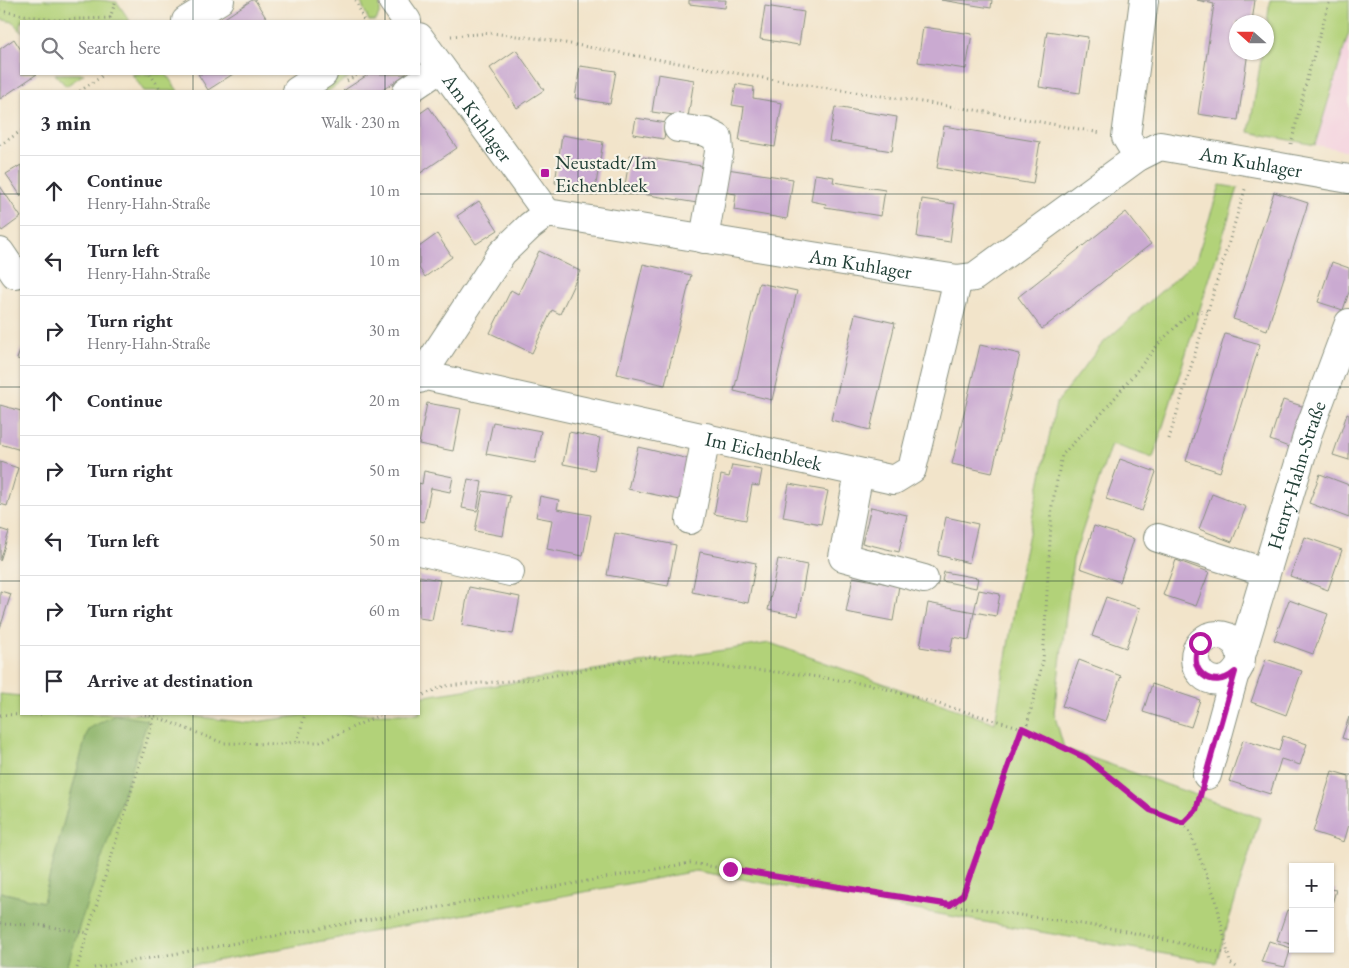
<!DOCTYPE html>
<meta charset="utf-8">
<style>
:root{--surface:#fff;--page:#f2f2f3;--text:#2b2b33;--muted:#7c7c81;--line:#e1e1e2}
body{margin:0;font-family:"EB Garamond",serif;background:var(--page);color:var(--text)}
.controls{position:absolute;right:15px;bottom:15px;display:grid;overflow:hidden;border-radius:0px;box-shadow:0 1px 4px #0004}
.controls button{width:45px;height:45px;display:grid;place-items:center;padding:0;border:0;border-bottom:1px solid var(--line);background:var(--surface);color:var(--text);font:25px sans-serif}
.compass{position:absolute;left:1229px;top:15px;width:45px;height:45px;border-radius:50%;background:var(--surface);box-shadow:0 1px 4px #0004;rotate:291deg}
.stop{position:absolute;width:15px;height:15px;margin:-11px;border:4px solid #b5179e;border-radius:50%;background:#fff}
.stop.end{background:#b5179e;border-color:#fff;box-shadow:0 1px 5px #0008}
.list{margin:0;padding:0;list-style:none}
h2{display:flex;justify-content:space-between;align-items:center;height:65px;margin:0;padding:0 20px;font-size:21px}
h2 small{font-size:16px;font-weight:400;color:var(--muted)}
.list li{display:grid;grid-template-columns:32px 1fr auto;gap:15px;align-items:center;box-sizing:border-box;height:70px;padding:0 20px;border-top:1px solid var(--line)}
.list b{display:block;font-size:19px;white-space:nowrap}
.list p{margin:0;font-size:16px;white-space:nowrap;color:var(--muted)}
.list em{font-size:16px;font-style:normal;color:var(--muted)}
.icon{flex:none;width:28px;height:28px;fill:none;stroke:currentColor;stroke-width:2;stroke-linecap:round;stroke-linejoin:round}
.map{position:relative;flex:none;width:1349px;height:968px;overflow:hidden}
.search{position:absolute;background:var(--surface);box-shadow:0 1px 4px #0004;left:20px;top:20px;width:400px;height:55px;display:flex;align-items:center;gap:12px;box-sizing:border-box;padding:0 18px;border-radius:0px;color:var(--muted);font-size:19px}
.panel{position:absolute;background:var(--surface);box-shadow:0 1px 4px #0004;left:20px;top:90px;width:400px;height:625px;border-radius:0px}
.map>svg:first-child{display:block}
.built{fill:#f4cfde}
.green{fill:#b2d279;stroke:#688856}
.forest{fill:#8db469;stroke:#56784e}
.building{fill:#caaad1}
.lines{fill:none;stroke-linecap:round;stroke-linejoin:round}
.minor-casing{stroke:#88907f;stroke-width:30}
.path{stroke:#88907f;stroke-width:3;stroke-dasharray:1 4;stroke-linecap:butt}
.minor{stroke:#fff;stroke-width:28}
.route{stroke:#b5179e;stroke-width:6}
.grid{fill:none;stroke:#1f3d34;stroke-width:1;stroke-opacity:0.55}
.poi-dot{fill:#b5179e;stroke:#f7f3e8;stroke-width:2}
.labels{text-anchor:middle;stroke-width:4.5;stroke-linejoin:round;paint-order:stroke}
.street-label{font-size:20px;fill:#1f3d34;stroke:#f7f3e8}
.poi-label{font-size:20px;fill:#1f3d34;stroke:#f7f3e8;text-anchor:start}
</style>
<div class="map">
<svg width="1349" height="968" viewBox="0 0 1349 968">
<rect width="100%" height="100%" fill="#f7f3e8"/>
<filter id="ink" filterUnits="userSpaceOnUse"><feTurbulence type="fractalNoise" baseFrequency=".02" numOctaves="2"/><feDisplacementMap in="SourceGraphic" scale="10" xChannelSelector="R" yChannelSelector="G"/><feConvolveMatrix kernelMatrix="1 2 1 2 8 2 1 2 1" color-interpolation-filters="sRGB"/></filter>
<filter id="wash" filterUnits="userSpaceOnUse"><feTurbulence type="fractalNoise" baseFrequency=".0096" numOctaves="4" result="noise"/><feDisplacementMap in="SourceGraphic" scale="20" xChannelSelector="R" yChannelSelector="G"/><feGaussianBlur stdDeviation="1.12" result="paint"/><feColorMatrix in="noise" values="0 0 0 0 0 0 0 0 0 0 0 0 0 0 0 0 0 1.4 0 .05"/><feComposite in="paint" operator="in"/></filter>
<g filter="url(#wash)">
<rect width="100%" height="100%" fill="#f2e4ca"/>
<!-- built -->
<path class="built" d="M1349 32V151L1315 145Z"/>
<!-- green -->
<g class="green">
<path d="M0 0H99L117 2 130 21H21V32L13 22 0 19Z"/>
<path d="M360 0H380V12L376 21H369Z"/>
<path d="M1270 0H1349V32L1315 145 1249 132 1262 53 1266 52 1267 23Z"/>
<path d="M55 74H84L66 86Z"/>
<path d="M132 74H166L178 91H144Z"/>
<path d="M334 74H354L328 91H308Z"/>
<path d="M1220 185 1238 188 1153 458 1111 444 1073 559 1054 713 1064 748 1260 818 1216 963 696 871 178 968H67L79 927 88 729 43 902 0 892V694L21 696V714H183V715L249 723 311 714H419V697L770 643 995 723 1018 586 1056 404 1102 344 1196 260Z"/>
</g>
<!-- forest -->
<path class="forest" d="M115 715 148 720 79 927 67 968H0V892L43 902 88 729Z"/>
<g id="blocks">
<!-- building -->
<g class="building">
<path d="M252 0H255L268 21H220Z"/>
<path d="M689 0H726L725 8 689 4Z"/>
<path d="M941 0H992L991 8Z"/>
<path d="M1197 0H1255L1252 22H1236V52H1248L1238 120 1198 114 1214 4Z"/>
<path d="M765 6 804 12 799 45 760 39Z"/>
<path d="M923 27 972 34 966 69 918 62Z"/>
<path d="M1047 31 1088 37 1080 93 1039 87Z"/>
<path d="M14 39 21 50V74H37L0 99V49Z"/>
<path d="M516 50 544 90 517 108 490 68Z"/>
<path d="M580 66 616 71 610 104 575 98Z"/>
<path d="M198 74H233L208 90Z"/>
<path d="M369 74H406L381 91H343Z"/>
<path d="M658 74 694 80 688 117 652 112Z"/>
<path d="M736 84 754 87 753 98 782 103 775 147 739 141 744 107 732 105Z"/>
<path d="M429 107 457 148 419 174V114Z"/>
<path d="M835 107 897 117 892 151 829 141Z"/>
<path d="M636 118 666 123 664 139 633 134Z"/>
<path d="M944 126 1040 142 1033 184 937 168Z"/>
<path d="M562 135 603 142 595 190 555 183Z"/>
<path d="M630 155 702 166 697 203 624 191Z"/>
<path d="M21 165V196L6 174Z"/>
<path d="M727 169 793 179 787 219 734 210 736 194 723 192Z"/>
<path d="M815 174 834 177 833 182 885 190 881 216 825 207 826 204 811 201Z"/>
<path d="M0 186 21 217 2 231 0 228Z"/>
<path d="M1274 192 1308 203 1267 330 1233 319Z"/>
<path d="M922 199 955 204 950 242 917 237Z"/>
<path d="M479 201 498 230 476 244 457 216Z"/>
<path d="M1126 212 1151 244 1042 329 1018 297Z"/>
<path d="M437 234 452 257 425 277 419 268V247Z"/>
<path d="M539 251 580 271 560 314 552 310 532 353 490 333 511 290 518 294Z"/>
<path d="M1332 262 1349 268V292L1343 310 1318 302Z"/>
<path d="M643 264 691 275 665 385 617 374Z"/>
<path d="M759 283 797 291 772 400 734 391Z"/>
<path d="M855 314 895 323 870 430 831 420Z"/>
<path d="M1225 334 1260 344 1220 472 1186 461Z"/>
<path d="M980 345 1020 354 992 473 952 464Z"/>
<path d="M21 348V360L17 359Z"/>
<path d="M1283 400 1308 408 1294 449 1270 440Z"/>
<path d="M427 403 461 409 453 451 419 444Z"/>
<path d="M0 405 21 411V450L0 444Z"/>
<path d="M1347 414 1349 415V460L1333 455Z"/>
<path d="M493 422 541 431 535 463 486 454Z"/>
<path d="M569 432 600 438 594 470 563 464Z"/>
<path d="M638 447 689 459 680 500 628 489Z"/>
<path d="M1120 459 1156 472 1142 511 1106 499Z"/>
<path d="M0 462 18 468 7 506 0 504Z"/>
<path d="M732 465 762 470 759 486 752 485 746 520 714 514 721 475 729 477Z"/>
<path d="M424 471 453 477 450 492 431 488 424 522 419 521V483L422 484Z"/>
<path d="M1320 474 1349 485V518L1309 503Z"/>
<path d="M468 479 482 482 477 511 462 508Z"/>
<path d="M789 484 828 491 821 524 783 517Z"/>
<path d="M483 491 510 496 503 536 475 531Z"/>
<path d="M1212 494 1246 507 1232 542 1199 529Z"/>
<path d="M540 496 559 500 557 509 591 515 583 556 547 549 552 520 536 517Z"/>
<path d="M871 507 907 515 899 552 862 543Z"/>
<path d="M946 517 978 524 969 563 938 555Z"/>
<path d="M1094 526 1134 539 1120 582 1080 568Z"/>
<path d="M0 529 9 532 0 561Z"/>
<path d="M615 533 676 545 668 586 607 575Z"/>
<path d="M1305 537 1342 550 1328 590 1290 576Z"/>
<path d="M700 552 756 563 748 603 692 592Z"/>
<path d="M778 559 807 565 798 616 768 610Z"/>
<path d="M1176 560 1209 572 1196 606 1163 595Z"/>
<path d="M944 572 978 578 976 588 942 581Z"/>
<path d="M419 576 440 580 432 620 419 618Z"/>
<path d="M853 577 899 586 893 621 846 612Z"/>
<path d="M469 587 520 597 513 634 462 625Z"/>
<path d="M979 590 1000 594 996 616 974 612Z"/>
<path d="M0 591 11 594 0 628Z"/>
<path d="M1106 597 1140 608 1126 648 1092 636Z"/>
<path d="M1289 600 1328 614 1313 654 1274 640Z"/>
<path d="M928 603 974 612 969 640 953 637 950 652 920 647Z"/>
<path d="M1266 659 1302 671 1286 715 1251 702Z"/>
<path d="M1079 660 1121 676 1105 721 1062 706Z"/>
<path d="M1152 684 1200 700 1191 727 1143 712Z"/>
<path d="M1349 717V740L1342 738Z"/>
<path d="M1283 736 1307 744 1300 765 1281 759 1270 794 1229 781 1243 740 1279 751Z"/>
<path d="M1332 771 1349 776V825L1344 842 1313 832Z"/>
<path d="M1330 889 1336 890 1331 907H1330Z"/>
<path d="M1287 910 1293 911V945L1277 940Z"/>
<path d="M1269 941 1291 948 1285 967 1261 962Z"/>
</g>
</g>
</g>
<g filter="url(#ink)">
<use href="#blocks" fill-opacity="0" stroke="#88907f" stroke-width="1"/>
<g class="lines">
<!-- minor casing -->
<g class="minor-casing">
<g id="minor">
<path d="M392 0 407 21"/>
<path d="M186 21 220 0"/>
<path id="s1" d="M419 37 547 213 905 271 958 279 974 277 1138 157 1160 146 1349 179"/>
<path d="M297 91 323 74"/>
<path d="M407 91 441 68"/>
<path d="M678 128 706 132 718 138 719 152 704 239"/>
<path d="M1138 157 1126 137 1144 0"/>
<path d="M0 252 15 274"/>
<path d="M422 375 502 253 530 226 547 213"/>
<path id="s2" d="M419 379 422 375 894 480 912 469 958 279"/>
<path d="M859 473 843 557 924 579"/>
<path d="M690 520 706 437"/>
<path d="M1158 538 1265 572"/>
<path d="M419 551 510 572"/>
<circle cx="1218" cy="658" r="23"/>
<path id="s3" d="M1241 656 1309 430 1349 323"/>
<path d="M1207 775 1235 673"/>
</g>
</g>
<!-- path -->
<g class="path">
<path d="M356 0 364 21"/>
<path d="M0 11 54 20 110 18 113 21"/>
<path d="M110 18 116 0"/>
<path d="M451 36 491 33 542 39 775 80 975 110 1101 133"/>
<path d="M150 74 162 91"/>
<path d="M347 81 358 74"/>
<path d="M80 91 105 74"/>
<path d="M1291 144 1308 75 1330 0"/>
<path d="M0 145 21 131"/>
<path d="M1169 439 1246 186"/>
<path d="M419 697 444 686 535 679 649 657 723 667 798 674 872 685 1026 729 1086 758 1150 810 1183 823 1196 810 1199 799"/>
<path d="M140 714 154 716 223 743 280 744 297 742H320L382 714"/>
<path d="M0 715 45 714"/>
<path d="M1026 729 1043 661 1052 506 1062 455 1104 411 1161 341 1190 313 1209 310"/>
<path d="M297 742 305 714"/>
<path d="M1183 823 1189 830 1216 900 1230 963 1238 968"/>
<path d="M951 905 1116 929 1228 954"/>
<path d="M0 924 38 925 89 933"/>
<path d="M77 968 155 714"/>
<path d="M94 968 690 863 950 905 963 895 1022 728"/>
</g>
<!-- minor -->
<use href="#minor" class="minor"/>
</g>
</g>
<g class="lines" filter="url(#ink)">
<!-- route -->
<path class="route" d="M730 869 950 905 963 895 1022 728 1086 758 1150 810 1183 823 1196 810 1235 672C1212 692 1185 670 1200 643"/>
</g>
<!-- grid -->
<path class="grid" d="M193 0V21M385 0V21M578 0V968M771 0V968M964 0V968M1156 0V968M193 74V91M385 74V91M0 194H21M419 194H1349M0 387H21M419 387H1349M0 581H21M419 581H1349M193 714V968M385 714V968M0 774H1349"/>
<!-- markers -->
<rect class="poi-dot" x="540" y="168" width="10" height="10" rx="2.5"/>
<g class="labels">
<!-- street labels -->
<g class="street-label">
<text dy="7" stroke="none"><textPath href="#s1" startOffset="100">Am Kuhlager</textPath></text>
<text dy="7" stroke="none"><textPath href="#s1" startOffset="970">Am Kuhlager</textPath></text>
<text dy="7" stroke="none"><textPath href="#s1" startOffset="535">Am Kuhlager</textPath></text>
<text dy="7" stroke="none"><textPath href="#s2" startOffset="355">Im Eichenbleek</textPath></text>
<text dy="7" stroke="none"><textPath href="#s3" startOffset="189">Henry-Hahn-Straße</textPath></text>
</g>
<!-- poi labels -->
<g class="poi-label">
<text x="555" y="169">Neustadt/Im<tspan x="555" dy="23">Eichenbleek</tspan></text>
</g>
</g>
</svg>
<div class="controls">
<button>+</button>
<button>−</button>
</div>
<svg class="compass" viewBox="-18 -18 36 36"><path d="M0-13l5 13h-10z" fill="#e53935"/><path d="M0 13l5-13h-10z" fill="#7c7c81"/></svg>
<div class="stop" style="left:1200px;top:643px"></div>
<div class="stop end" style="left:730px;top:869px"></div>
<div class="search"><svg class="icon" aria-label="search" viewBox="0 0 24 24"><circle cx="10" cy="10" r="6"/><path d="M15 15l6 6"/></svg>Search here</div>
<section class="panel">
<h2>3 min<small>Walk · 230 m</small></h2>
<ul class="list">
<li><svg class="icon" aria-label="ahead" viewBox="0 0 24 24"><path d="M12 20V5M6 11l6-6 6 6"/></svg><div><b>Continue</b><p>Henry-Hahn-Straße</p></div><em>10 m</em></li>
<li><svg class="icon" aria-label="left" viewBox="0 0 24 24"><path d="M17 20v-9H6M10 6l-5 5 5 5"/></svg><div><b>Turn left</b><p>Henry-Hahn-Straße</p></div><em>10 m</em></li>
<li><svg class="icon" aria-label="right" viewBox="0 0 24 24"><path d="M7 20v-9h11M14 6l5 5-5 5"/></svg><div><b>Turn right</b><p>Henry-Hahn-Straße</p></div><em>30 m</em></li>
<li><svg class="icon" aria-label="ahead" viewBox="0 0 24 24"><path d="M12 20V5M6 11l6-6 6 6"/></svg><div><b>Continue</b></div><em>20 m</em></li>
<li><svg class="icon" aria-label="right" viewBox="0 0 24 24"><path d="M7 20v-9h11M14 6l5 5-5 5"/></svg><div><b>Turn right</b></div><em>50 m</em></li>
<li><svg class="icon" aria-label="left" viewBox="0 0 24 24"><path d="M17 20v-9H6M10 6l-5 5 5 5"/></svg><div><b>Turn left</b></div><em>50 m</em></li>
<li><svg class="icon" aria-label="right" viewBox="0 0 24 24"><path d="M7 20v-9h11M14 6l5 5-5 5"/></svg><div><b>Turn right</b></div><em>60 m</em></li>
<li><svg class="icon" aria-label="arrive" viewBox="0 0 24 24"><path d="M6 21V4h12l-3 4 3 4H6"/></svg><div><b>Arrive at destination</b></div></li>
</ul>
</section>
</div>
